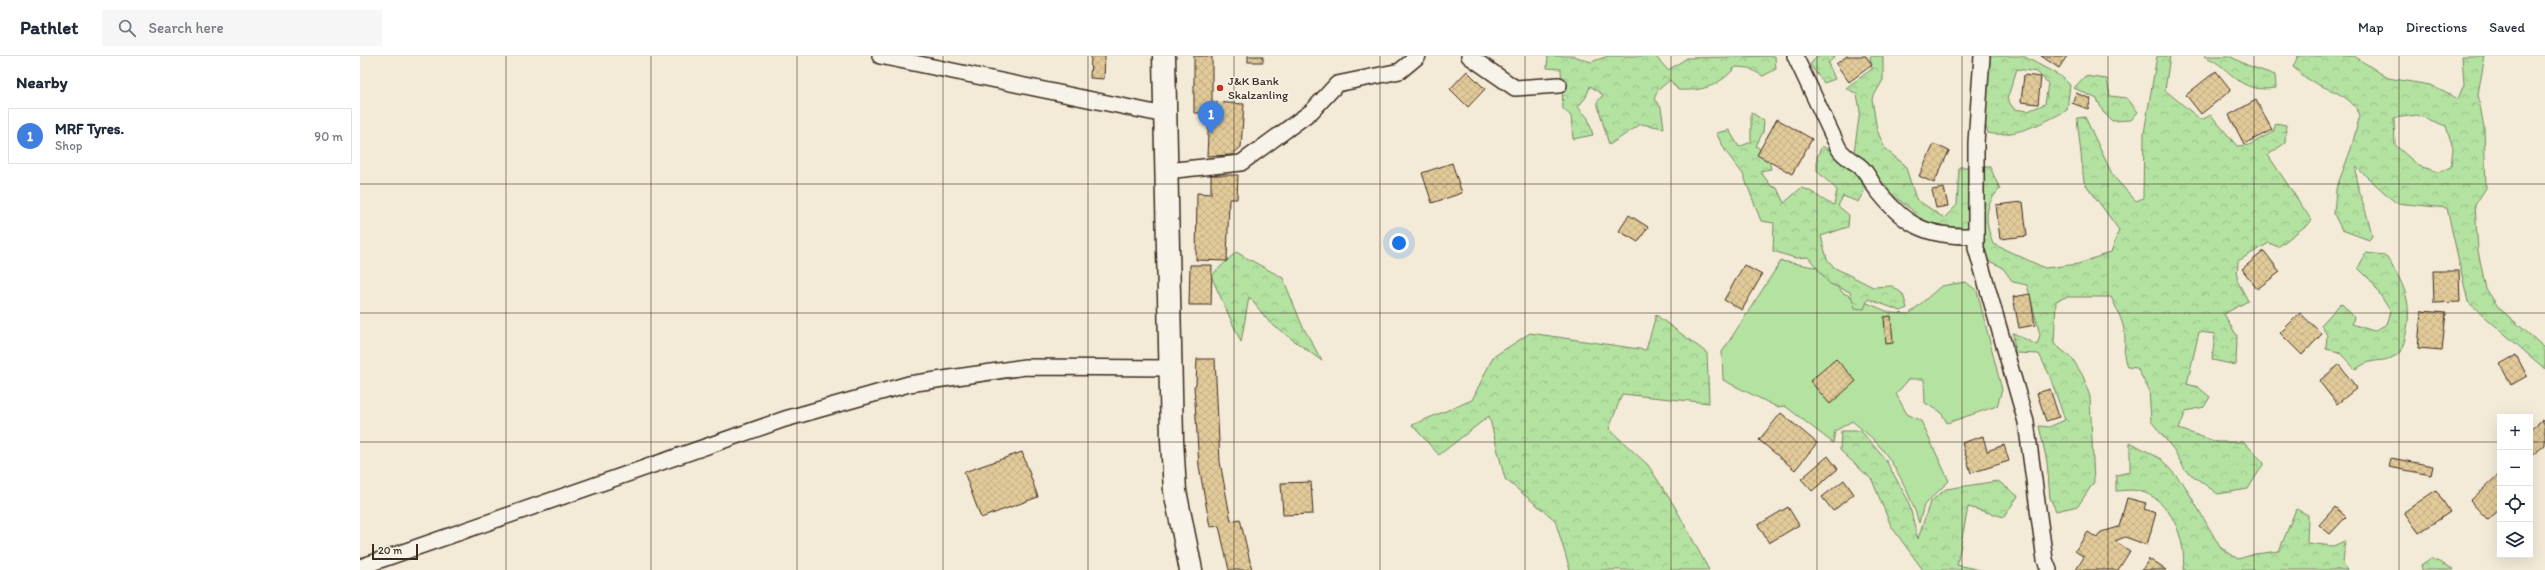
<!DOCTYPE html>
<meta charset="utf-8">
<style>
:root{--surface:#fff;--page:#f6f6f7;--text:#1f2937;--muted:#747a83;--line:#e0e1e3;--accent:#c8321e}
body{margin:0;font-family:Itim,sans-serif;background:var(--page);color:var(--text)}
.controls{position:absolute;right:12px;bottom:12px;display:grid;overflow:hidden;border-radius:0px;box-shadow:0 4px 16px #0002}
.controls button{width:36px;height:36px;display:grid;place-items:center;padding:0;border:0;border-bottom:1px solid var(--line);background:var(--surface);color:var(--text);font:20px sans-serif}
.scale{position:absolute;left:12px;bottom:10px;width:46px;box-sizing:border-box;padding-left:4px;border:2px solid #3b2a1e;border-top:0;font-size:11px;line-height:14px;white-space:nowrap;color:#3b2a1e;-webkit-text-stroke:3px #f7f3e8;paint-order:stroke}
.you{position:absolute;left:1039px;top:187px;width:14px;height:14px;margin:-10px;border:3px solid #fff;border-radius:50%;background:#1a73e8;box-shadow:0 0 0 6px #1a73e833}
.badge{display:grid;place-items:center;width:26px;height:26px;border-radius:50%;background:var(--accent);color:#fff;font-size:13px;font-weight:700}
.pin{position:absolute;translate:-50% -33px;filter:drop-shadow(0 1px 2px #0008)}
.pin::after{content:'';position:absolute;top:21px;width:14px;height:12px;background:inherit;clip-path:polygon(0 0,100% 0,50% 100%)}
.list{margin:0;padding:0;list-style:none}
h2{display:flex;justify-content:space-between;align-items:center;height:52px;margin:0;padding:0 16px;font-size:17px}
h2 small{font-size:13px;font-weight:400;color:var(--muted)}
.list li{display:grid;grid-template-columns:26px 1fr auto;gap:12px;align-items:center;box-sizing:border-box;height:56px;margin:0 8px 8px;padding:0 8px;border:1px solid var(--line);border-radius:0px}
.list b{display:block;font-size:15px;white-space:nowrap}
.list p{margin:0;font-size:13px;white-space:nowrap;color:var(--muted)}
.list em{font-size:13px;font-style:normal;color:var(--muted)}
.icon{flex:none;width:22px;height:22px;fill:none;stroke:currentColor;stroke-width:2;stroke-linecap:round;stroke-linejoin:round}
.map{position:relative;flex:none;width:2185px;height:514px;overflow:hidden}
header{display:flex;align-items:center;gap:24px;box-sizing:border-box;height:56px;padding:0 20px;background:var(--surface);border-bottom:1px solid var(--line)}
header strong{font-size:19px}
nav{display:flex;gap:22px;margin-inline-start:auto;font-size:14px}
.search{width:280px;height:36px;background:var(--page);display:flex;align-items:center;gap:10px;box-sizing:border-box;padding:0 14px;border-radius:0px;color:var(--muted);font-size:15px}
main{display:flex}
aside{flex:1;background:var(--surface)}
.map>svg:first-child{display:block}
.green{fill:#b3e2a1;stroke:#778660}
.forest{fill:url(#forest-crowns);stroke:#778660;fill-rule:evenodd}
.building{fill:url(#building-cross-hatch);stroke:#3b2a1e}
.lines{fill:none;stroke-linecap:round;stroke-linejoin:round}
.minor-casing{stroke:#3b2a1e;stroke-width:18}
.highway-casing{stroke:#3b2a1e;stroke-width:25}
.minor{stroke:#f7f3e8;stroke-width:15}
.highway{stroke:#f7f3e8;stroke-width:22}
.grid{fill:none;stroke:#3b2a1e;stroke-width:1;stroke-opacity:0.55}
.poi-dot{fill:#c8321e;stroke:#f7f3e8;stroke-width:1.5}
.labels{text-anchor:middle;stroke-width:3;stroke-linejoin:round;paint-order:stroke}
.poi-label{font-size:12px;fill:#3b2a1e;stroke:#f7f3e8;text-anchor:start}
</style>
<header>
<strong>Pathlet</strong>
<div class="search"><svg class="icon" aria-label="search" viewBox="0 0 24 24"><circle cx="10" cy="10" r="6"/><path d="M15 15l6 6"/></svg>Search here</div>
<nav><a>Map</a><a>Directions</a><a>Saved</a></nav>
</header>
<main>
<aside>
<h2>Nearby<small></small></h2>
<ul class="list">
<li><span class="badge" style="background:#3f7fe0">1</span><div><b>MRF Tyres.</b><p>Shop</p></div><em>90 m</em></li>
</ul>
</aside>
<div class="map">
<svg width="2185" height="514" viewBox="0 0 2185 514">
<defs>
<pattern id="forest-crowns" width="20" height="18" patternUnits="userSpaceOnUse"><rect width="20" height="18" fill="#b3e2a1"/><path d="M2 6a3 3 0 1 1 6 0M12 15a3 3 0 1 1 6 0" fill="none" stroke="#9bc28a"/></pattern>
<pattern id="building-cross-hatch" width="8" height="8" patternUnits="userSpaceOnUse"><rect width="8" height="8" fill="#e2ca99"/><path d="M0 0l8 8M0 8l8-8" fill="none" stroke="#c3ae83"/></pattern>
</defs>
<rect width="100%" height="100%" fill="#f3ebd8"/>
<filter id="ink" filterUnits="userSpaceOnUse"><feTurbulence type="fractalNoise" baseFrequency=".025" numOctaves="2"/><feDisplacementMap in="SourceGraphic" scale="8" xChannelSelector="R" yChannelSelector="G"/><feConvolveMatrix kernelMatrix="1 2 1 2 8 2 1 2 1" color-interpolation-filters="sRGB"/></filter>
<g filter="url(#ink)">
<!-- green -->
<path class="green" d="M1421 205 1460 212 1483 237 1531 257 1549 258 1581 230 1606 226 1617 235 1642 334 1637 350 1587 367 1581 356 1565 347 1564 323H1549L1536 338 1547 358 1561 365 1589 425 1564 449 1559 467C1551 440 1535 406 1515 385 1508 378 1499 371 1492 365L1475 375 1473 387 1425 350 1417 351 1363 324 1362 296Z"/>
<!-- forest -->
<g class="forest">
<path d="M1188 0H1214L1231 6 1248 0H1295L1308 14 1327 2 1415 0 1416 13 1403 20 1389 12 1376 11C1357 31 1344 35 1318 34L1310 24 1298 34 1294 43 1301 51 1304 72 1281 68 1249 89 1237 46 1243 39 1230 30 1226 41 1218 51 1228 62 1233 79 1213 83 1211 60 1203 53 1201 13 1187 12Z"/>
<path d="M1457 0H1476L1468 7 1475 23 1464 27 1450 9Z"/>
<path d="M1510 0H1523V24L1512 43 1517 74 1525 93 1545 109 1556 143 1584 162 1597 149 1599 111H1630L1640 133C1623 149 1625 167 1633 188L1685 212 1718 208 1751 196 1759 174 1724 126 1717 62 1725 61 1753 120 1776 145 1783 142 1784 77 1797 0H1810L1805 34 1841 64 1851 59 1877 90 1889 89 1913 76 1916 67 1926 69 1925 87 1908 99 1952 165 1918 191 1909 187 1878 205 1877 224 1888 245 1864 258 1877 280 1876 309 1852 304 1855 278 1839 276 1827 328 1838 331 1850 341 1844 351 1826 355 1819 373 1857 386H1884L1904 407 1888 433 1858 438 1825 414 1814 394 1791 365 1789 334 1777 312 1767 311C1762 296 1765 297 1765 283 1765 268 1757 254 1751 241H1706L1696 245 1694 288 1712 302 1723 320 1730 341 1734 426 1718 450 1696 455 1690 442 1687 406 1679 370 1689 371 1705 364 1689 318 1679 298 1655 297 1653 277 1677 289 1680 279 1667 229 1653 226 1642 211 1622 202 1619 189 1563 169 1552 154 1516 126 1494 96 1500 55 1497 38 1486 32 1512 13Z"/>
<path d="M1630 0H1663L1702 21 1710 29 1707 54C1686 66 1651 83 1628 77L1623 61ZM1657 13 1677 16 1688 27 1685 48 1668 55 1654 53 1647 43Z"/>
<path d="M1844 0H1869L1887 9 1915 19 1916 32C1876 38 1875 13 1844 0Z"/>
<path d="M1938 0H1994L2028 22 2070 29 2098 43 2104 28 2102 0H2125L2118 38 2124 72 2126 132 2115 149 2118 195 2126 233 2139 252 2185 292V313L2108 246 2087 152 2036 147 1996 111C1996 135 2008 156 2012 180L2009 184 1982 174 1974 158 1976 133 1991 93 2000 59C1989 36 1967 35 1948 23 1943 20 1938 15 1933 11ZM2057 59 2086 70 2093 92 2091 111 2079 116 2059 110 2035 89 2034 62Z"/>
<path d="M1725 20 1747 23 1750 40 1767 42 1778 56 1771 64 1752 65 1743 56 1737 43 1714 32Z"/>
<path d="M1391 56 1404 65 1403 76 1396 90 1408 99 1411 113 1400 115 1411 130 1417 132 1424 147 1441 132C1454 134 1459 144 1474 149L1477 134 1457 115V101L1462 90 1474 97 1507 130 1498 146 1483 140 1478 150 1489 159 1488 171 1461 180 1467 203 1475 212 1513 231 1532 230 1543 238 1547 252 1541 255 1508 243 1504 253 1495 252 1490 236 1470 228 1448 201 1435 202 1413 195 1414 167 1401 165 1383 118 1366 96 1356 77 1369 74 1379 91 1391 86Z"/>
<path d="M876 196 923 222 942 269 962 305 910 267 889 241 881 286 851 220Z"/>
<path d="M2006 197 2025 199C2049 234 2055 254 2041 296 2028 306 2024 303 2010 306 2005 307 2000 311 1995 313L1979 296 1966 293 1967 279 1961 269 1981 247 1994 261 1992 268 2014 275 2027 268 2031 256 2012 226 1998 212Z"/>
<path d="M1296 259 1347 297 1349 347 1262 338 1249 373 1288 409 1315 451 1349 514H1210L1195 464 1145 423 1129 360 1079 399 1052 369 1112 344 1133 301 1170 277 1286 294Z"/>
<path d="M1481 375H1501L1525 403 1548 444 1558 483 1570 446 1586 433 1638 425 1658 440 1644 461 1608 451 1597 509 1620 514H1563L1531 470 1512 424 1480 394Z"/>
<path d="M1770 386 1801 403 1825 430 1860 491 1878 503 1895 498 1919 495 1936 453 1948 459 1947 487 1973 490 1985 485 1983 508 1988 514H1823C1827 485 1811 441 1778 435 1771 433 1763 435 1756 435V419L1770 416Z"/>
<path d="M2071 502 2093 513 2094 514H2062L2061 509Z"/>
</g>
<!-- building -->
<g class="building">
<path d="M731 0H745L744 23 730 22Z"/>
<path d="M834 0H852V46L884 48 881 91 872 99 847 100 849 57H834Z"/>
<rect x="888" y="0" width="15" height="6"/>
<path d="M1487 0H1506L1512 9 1489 26 1476 8Z"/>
<path d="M1681 0H1707L1699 12Z"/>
<path d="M1107 15 1125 33 1108 51 1090 33Z"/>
<path d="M1856 15 1871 34 1841 58 1826 39Z"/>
<path d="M1664 19 1681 21 1678 48 1661 46Z"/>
<path d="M1716 37 1731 43 1728 53 1712 47Z"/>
<path d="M1896 44 1912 74 1884 88 1869 59Z"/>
<path d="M1417 63 1452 83 1432 118 1397 99Z"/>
<path d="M1574 88 1589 95 1574 127 1559 120Z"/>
<path d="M1092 107 1102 137 1072 147 1062 117Z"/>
<path d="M851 119H878L877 143H869L867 205 836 204 837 137 851 138Z"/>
<path d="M1584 132 1588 150 1576 152 1572 134Z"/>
<path d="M1663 146 1667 180 1640 183 1636 149Z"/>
<path d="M1269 159 1288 171 1278 186 1259 175Z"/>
<path d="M1904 195 1920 216 1897 233 1882 213Z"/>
<path d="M830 209H852L851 249H829Z"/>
<path d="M1384 209 1402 219 1382 254 1364 244Z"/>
<path d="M2073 215H2099L2100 246 2074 247Z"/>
<path d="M1670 238 1675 269 1659 272 1653 241Z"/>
<path d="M2061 255 2086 257 2082 294 2058 292Z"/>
<path d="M1940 257 1962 278 1942 299 1920 277Z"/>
<path d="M1531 260 1533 287 1526 288 1524 261Z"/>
<path d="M2156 299 2167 320 2151 329 2140 308Z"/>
<path d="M837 303H855L860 406 871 465 880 463 892 514H869L859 470 850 471 839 410 834 330 836 329Z"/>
<path d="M1476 303 1496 325 1470 348 1450 325Z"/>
<path d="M1979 309 1997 332 1977 348 1959 325Z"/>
<path d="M1690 333 1699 361 1686 365 1677 337Z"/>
<path d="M1421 357 1457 387 1435 414 1399 384Z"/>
<path d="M2182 364 2185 369V389L2170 401V374Z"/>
<path d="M1623 380 1627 395 1644 389 1649 405 1611 417 1602 387Z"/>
<path d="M662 396 678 441 621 462 604 416Z"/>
<path d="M1468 400 1478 413 1452 435 1441 423Z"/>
<path d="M2031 402 2073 410 2071 419 2029 411Z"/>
<path d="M2137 420 2140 423V453L2128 464 2110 445Z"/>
<path d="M1484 424 1494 438 1473 455 1462 441Z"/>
<path d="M951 426 953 458 923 459 921 427Z"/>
<path d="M2076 434 2090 456 2059 477 2044 456Z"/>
<path d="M1767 442 1786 447 1784 453 1796 457 1787 489 1765 481 1755 485 1770 495 1758 514H1716L1724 501 1715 495 1728 476 1737 482 1741 476 1759 471Z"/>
<path d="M1428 451 1439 469 1409 487 1398 469Z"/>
<path d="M1975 451 1986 461 1970 478 1959 469Z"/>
<path d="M1789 503 1806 514H1782Z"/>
</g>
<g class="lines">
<!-- minor casing -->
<g class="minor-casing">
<g id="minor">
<path d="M520 0 805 59"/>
<path d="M1109 0 1155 32 1199 29"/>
<path d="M1435 0 1479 93C1487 104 1494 104 1502 112 1508 118 1512 128 1518 135 1547 172 1569 181 1616 180"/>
<path d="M1622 0 1616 87V192L1666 366 1685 504 1689 514"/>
<path d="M806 115 881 107 952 55 977 28 1040 15 1058 0"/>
<path d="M0 511 425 363 549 328 665 311 810 312"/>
</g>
</g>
<!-- highway casing -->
<g class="highway-casing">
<path id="highway" d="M804 0 812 384 815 435 831 514"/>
</g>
<!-- minor -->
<use href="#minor" class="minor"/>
<!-- highway -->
<use href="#highway" class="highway"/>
</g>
</g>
<!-- grid -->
<path class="grid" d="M146 0V514M291 0V514M437 0V514M583 0V514M728 0V514M874 0V514M1020 0V514M1165 0V514M1311 0V514M1457 0V514M1602 0V514M1748 0V514M1894 0V514M2039 0V514M0 128H2185M0 257H2185M0 386H2140M2170 386H2185"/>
<!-- markers -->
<circle class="poi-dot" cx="860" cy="32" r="4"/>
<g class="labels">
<!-- poi labels -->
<g class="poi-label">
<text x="868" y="29">J&amp;K Bank<tspan x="868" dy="14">Skalzanling</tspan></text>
</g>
</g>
</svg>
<div class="controls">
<button>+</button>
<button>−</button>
<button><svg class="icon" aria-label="locate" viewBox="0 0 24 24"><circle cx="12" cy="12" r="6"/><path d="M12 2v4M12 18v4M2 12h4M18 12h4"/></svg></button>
<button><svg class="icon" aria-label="layers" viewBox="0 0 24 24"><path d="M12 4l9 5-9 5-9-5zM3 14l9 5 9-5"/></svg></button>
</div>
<div class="scale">20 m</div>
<div class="you"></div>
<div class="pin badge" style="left:851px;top:78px;background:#3f7fe0">1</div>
</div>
</main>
